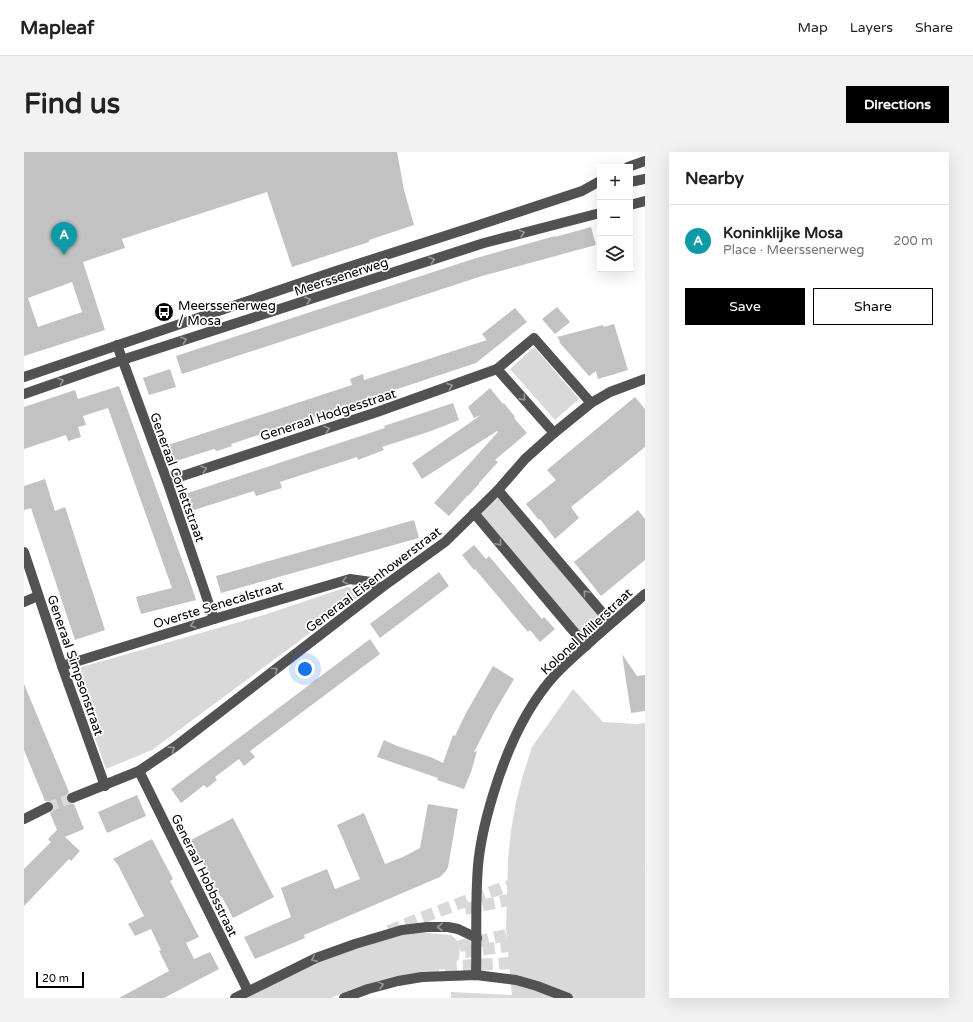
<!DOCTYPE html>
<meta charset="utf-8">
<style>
:root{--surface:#fff;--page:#f2f2f2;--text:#222;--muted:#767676;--line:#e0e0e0;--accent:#000}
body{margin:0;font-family:"Varela Round",sans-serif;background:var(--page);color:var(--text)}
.controls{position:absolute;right:12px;top:12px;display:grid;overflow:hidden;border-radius:0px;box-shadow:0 4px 16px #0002}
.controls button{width:36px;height:36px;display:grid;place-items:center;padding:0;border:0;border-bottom:1px solid var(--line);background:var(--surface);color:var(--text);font:20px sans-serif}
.scale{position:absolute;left:12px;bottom:10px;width:48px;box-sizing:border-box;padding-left:4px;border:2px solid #000;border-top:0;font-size:11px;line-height:14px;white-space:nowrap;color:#000;-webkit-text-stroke:3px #fff;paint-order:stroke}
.you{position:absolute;left:281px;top:517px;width:14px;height:14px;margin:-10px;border:3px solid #fff;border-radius:50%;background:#1a73e8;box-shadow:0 0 0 6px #1a73e833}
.badge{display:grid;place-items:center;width:26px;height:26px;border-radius:50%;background:var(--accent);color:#fff;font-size:13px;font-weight:700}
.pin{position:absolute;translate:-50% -33px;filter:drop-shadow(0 1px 2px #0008)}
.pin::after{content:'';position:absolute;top:21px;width:14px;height:12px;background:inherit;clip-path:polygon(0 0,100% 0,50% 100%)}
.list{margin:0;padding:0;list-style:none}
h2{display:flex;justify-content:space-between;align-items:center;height:52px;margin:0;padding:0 16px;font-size:17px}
h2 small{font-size:13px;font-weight:400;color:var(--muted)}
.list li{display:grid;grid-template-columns:26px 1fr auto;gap:12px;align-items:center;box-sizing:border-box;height:72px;padding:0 16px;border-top:1px solid var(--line)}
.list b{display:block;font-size:15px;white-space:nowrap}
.list p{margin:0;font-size:13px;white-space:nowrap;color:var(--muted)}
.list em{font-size:13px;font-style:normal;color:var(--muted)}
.actions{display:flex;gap:8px;padding:12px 16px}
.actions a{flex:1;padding:9px 0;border:1px solid var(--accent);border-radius:0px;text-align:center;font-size:14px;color:var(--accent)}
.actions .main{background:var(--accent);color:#fff}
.icon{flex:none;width:22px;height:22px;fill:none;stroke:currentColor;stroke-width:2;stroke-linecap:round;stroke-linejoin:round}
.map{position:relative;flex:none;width:621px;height:846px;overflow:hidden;border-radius:0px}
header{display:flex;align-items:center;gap:24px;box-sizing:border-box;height:56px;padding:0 20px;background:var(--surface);border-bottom:1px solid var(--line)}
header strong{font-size:19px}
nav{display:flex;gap:22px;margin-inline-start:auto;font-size:14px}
.intro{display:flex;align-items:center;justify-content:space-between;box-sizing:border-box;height:96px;padding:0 24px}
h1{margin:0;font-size:28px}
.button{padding:10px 18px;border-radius:0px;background:var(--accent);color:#fff;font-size:14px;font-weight:700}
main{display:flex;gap:24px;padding:0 24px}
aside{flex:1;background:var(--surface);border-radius:0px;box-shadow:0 4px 16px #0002}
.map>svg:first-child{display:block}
.green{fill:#d9d9d9}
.building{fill:#c2c2c2;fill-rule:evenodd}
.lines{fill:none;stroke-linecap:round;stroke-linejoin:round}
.minor-tunnel{stroke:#d9d9d9;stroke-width:10;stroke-dasharray:10 5;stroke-linecap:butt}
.highway-tunnel{stroke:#d9d9d9;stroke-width:12;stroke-dasharray:12 6;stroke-linecap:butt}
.minor{stroke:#525252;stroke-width:10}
.oneway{stroke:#979797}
.labels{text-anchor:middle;stroke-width:3.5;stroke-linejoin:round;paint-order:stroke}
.street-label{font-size:13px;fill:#000;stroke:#fff}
.poi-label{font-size:13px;fill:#000;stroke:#fff;text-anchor:start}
</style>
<header>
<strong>Mapleaf</strong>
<nav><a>Map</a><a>Layers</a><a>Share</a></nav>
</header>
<div class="intro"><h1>Find us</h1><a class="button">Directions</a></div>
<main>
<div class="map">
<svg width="621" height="846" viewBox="0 0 621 846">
<rect width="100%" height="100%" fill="#fff"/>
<!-- green -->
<g class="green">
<path d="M510 195 555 247 531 268 486 217Z"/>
<path d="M475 345 578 466 558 485 455 362Z"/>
<path d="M323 435 344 438 128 598 82 617 47 518 240 463Z"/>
<path d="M549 537 579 570 613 572 621 571V846H427V840L488 843 482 778 484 708 487 679 492 650 499 623 508 595Z"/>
<path d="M393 780 427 783 436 791 435 807 427 816 391 821 354 829 328 837 307 846H221L300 807 351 789Z"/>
</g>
<!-- building -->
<g class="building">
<path d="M0 0H373L380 38 390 73 345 88V90L268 115 243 40 98 87 101 96 59 110 81 178 0 204ZM48 130 58 160 14 175 4 146Z"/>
<path d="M567 75 572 93 458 124 158 222 152 204 449 107 531 84V85Z"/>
<path d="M533 155 546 170 531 182 518 167Z"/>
<path d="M491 156 503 170 452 211 207 292 208 294 193 299 190 297 149 310 144 293 328 233 326 227 339 222 340 228 463 188 458 182Z"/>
<path d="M590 172 604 218 574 227 572 219 565 224 535 190 536 189 533 185 579 173 580 175Z"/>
<path d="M146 217 152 235 125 243 119 226Z"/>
<path d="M95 234 166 430 172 448 117 462 112 445 148 436 84 256 59 264 62 273 54 275 57 285 44 289 42 283 0 297V255L51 238 54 247Z"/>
<path d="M466 236 479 252 480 251 491 265 490 266 503 281 471 308 474 310 455 331V332L444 344V343L425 364 410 351 474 280 473 279 398 327 388 311 457 263 450 266 444 255Z"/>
<path d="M611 245 621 257V295L547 355 555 366 531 387 516 367 515 368 502 352 532 328 523 318Z"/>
<path d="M429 251 435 268 407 279 358 295 360 298 334 308 333 305 256 330 258 336 232 344 230 339 167 359 161 342 361 276 360 274Z"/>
<path d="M21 327 31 359 41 355 81 478 51 488 7 356 0 358V334Z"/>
<path d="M614 358 621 367V408L577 444 550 410Z"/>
<path d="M390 368 395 386 197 441 192 424Z"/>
<path d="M450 393 462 407 465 404 518 467 520 465 531 477 516 490 506 478 504 480 451 417 450 418 438 403Z"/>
<path d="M415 420 425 434 356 486 346 472Z"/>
<path d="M346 487 356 502 226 599 231 605 220 614 215 607 191 625 193 628 183 636 180 633 157 651 147 637Z"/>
<path d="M598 502 613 524 621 523V559L607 561Z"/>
<path d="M469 514 490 527 470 561 450 600 453 599 447 620 440 637 413 628 414 626 353 605 360 588 373 594 409 606 419 611 429 583 431 584 442 561Z"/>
<path d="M0 532 45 640 42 645V649L47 652H50L60 677 41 685 56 699 47 709 45 707 0 754V717L27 690 24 687 33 678 26 661 30 658V652L27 649H21L0 598Z"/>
<path d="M113 643 122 664 83 681 74 660Z"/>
<path d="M404 652 434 657 424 715 422 719 416 725 280 783 281 786 231 807 220 785 267 765 257 736 303 717 311 737 336 727 313 673 340 661 361 712 379 705 396 696Z"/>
<path d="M209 666 250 745 209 766 198 745H197L192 736 167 688Z"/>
<path d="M128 687 149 727 146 729 175 785 162 791 170 807 186 800 195 817 140 846H95L145 819 135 799 137 798 127 777 111 784 104 772 120 764 94 713 89 707Z"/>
</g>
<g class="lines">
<!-- minor-tunnel -->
<path class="minor-tunnel" d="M24 655 48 646"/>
<!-- highway-tunnel -->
<g class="highway-tunnel">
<path d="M517 719 587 686 621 674"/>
<path d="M441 757 489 747 621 723"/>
<path d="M365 779C407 762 450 745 494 731 535 717 579 710 621 700"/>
<path d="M441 800 535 787 582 785 621 787"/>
<path d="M367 819 449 813 567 807H621"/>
<path d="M282 846C391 799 505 776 621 756"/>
</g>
<!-- minor -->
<g class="minor">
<path d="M604 15 621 9"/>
<path d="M606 30 621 27"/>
<path d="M606 53 621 49"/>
<path d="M93 193 143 329 190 467"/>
<path d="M473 217 530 281"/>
<path d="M0 225 309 120 455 73 558 39 576 29"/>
<path d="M0 242 98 208 460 91 576 61"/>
<path d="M143 329 353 260 473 217 510 186 567 251"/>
<path d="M474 338 587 471"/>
<path d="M450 361 562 494"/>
<path d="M0 400 38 514 81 634"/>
<path d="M0 450 14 444"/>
<path d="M38 514 190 467 326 427 347 430 357 436"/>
<path d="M115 619 224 839"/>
<path d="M48 646 115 619 152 594 357 436 421 390 474 338 501 307 530 281 567 251 586 240 621 227"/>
<path d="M0 667 24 655"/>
<path d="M452 823C453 787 451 750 454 714 456 690 462 666 469 643 482 600 500 557 531 523 542 511 554 501 566 490 584 474 603 458 621 442"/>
<path d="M211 846 292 806 331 792 378 778 403 775H424L434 777 453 786"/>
<path d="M320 846 344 837 374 829 398 825 452 823 492 828 513 834 544 846"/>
</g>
</g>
<!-- one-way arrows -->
<defs><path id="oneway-chevron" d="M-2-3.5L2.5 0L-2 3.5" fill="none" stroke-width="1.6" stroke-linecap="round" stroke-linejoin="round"/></defs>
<g class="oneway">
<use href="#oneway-chevron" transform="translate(498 81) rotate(-15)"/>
<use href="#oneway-chevron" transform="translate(408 108) rotate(-18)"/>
<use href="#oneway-chevron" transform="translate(284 148) rotate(-18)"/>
<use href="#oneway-chevron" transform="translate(160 188) rotate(-18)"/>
<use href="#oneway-chevron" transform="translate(37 229) rotate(-19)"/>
<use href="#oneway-chevron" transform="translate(426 234) rotate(-20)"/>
<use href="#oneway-chevron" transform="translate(499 246) rotate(48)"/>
<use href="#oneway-chevron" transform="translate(303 277) rotate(-18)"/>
<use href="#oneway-chevron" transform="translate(180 317) rotate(-18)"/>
<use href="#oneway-chevron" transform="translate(475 391) rotate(50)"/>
<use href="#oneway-chevron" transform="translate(321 429) rotate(166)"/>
<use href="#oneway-chevron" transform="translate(562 441) rotate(-130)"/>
<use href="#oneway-chevron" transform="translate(169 473) rotate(163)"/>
<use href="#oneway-chevron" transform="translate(251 518) rotate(-38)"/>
<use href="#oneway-chevron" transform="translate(148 597) rotate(-35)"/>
<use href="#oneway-chevron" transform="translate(416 775) rotate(-180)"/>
<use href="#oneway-chevron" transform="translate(290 807) rotate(156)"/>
<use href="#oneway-chevron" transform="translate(357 833) rotate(-15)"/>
</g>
<!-- icons -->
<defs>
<g id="bus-disc" transform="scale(1)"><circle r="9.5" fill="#000" stroke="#fff"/><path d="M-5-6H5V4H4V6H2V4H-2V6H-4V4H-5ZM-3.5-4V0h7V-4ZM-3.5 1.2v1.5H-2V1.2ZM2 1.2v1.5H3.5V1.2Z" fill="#fff"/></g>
</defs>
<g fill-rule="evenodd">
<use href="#bus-disc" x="140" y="160"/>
</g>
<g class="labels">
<!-- street labels -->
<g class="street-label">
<text transform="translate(317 124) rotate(-18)" y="5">Meerssenerweg</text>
<text transform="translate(304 262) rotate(-18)" y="5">Generaal Hodgesstraat</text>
<text transform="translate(154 325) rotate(70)" y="5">Generaal Corlettstraat</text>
<text transform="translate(349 427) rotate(-37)" y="5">Generaal Eisenhowerstraat</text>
<text transform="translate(194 452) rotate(-17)" y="5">Overste Senecalstraat</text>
<text transform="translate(562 479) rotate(-43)" y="5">Kolonel Millerstraat</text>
<text transform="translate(52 513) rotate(71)" y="5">Generaal Simpsonstraat</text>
<text transform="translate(181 723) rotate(64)" y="5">Generaal Hobbsstraat</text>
</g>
<!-- poi labels -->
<g class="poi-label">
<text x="154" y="158">Meerssenerweg<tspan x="154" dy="15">/ Mosa</tspan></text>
</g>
</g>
</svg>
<div class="controls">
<button>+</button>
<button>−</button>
<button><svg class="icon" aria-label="layers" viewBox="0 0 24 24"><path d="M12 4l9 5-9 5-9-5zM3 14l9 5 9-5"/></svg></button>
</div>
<div class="scale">20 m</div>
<div class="you"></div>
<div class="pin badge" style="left:40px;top:103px;background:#0f9aa8">A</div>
</div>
<aside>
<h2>Nearby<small></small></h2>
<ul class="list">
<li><span class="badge" style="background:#0f9aa8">A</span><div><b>Koninklijke Mosa</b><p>Place · Meerssenerweg</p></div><em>200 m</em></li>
</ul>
<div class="actions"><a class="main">Save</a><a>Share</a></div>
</aside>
</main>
